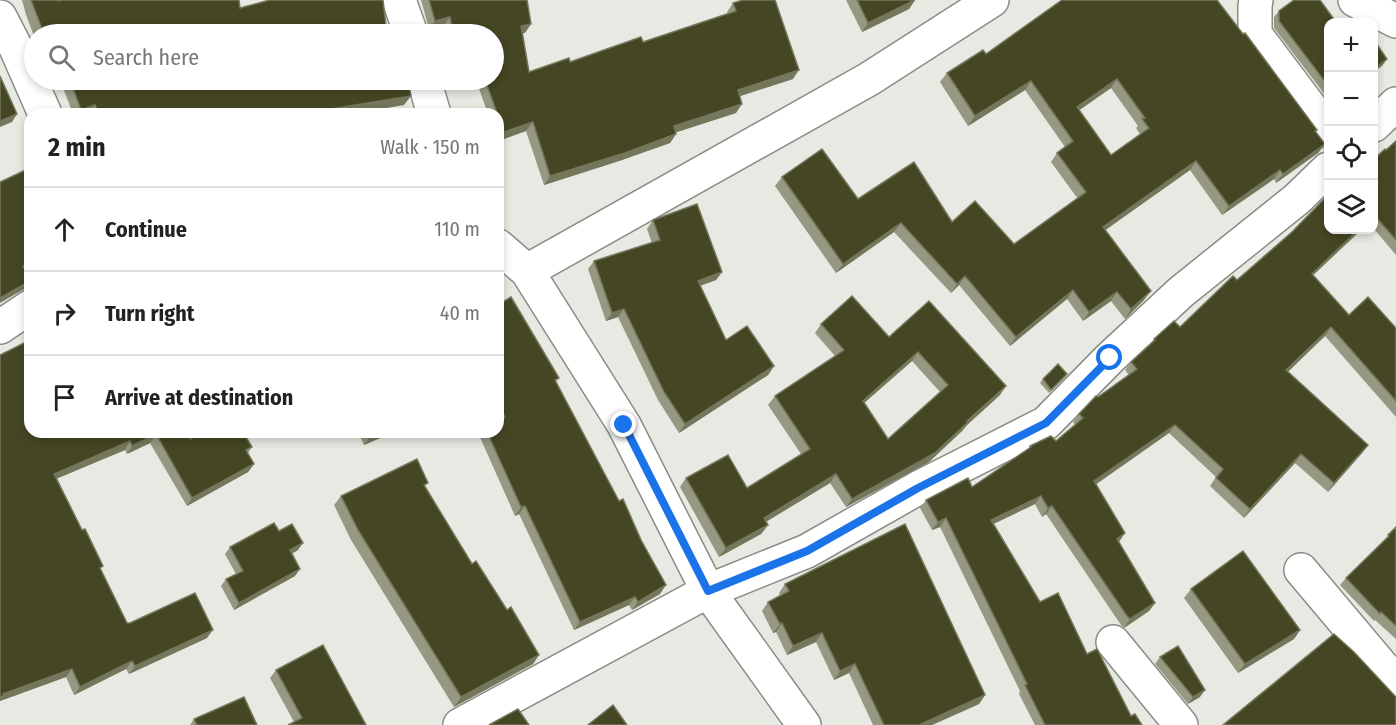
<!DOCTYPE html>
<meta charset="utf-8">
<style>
:root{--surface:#fff;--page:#f6f6f6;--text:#222;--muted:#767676;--line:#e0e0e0}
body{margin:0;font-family:"Fira Sans Condensed",sans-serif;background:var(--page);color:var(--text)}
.controls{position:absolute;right:18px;top:18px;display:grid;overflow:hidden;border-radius:12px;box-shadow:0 3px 9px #0003}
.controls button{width:54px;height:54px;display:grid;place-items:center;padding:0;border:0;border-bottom:2px solid var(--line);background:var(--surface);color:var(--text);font:30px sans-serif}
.stop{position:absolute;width:18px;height:18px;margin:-14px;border:4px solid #1a73e8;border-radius:50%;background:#fff}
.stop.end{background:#1a73e8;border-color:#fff;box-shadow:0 2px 6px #0008}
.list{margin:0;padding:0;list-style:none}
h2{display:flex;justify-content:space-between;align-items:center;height:78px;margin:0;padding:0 24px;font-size:26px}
h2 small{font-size:20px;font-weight:400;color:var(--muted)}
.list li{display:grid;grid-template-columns:39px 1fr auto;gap:18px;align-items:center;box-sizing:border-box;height:84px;padding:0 24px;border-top:2px solid var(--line)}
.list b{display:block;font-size:22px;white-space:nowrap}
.list em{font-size:20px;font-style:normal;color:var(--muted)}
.icon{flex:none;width:33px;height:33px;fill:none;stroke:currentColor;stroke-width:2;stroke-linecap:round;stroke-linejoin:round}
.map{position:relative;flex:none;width:1396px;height:725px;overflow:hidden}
.search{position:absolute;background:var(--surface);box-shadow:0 3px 9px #0003;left:24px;top:24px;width:480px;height:66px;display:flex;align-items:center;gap:15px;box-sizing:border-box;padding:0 21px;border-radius:33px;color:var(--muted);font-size:22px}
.panel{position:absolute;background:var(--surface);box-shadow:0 3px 9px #0003;left:24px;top:108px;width:480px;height:330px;border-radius:18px}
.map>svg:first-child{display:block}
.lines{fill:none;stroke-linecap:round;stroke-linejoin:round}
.minor-casing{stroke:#888d85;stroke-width:36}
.minor{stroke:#fff;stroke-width:33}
.wall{fill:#969882;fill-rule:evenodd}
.shaded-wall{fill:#75775c}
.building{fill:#454623;stroke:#75775c;stroke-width:1.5;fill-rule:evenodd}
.route{stroke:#1a73e8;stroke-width:8}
</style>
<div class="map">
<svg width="1396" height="725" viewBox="0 0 1396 725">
<rect width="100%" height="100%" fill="#e6eae2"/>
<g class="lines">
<!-- minor casing -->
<g class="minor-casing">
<g id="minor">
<path d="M399 0 411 34"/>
<path d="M1256 0 1255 6V34L1328 131"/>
<path d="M1355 0 1396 21"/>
<path d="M0 17 16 48 45 114"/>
<path d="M424 80 434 114"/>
<path d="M1374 125 1396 104"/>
<path d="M498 246 527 271 624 425 708 591 804 725"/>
<path d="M527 271 869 79 992 0"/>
<path d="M0 327 30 307"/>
<path d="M1301 570 1396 683"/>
<path d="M1113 642 1181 725"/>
<path d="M460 725 708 591 807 551 918 488 1046 423 1110 358 1181 292 1297 199 1328 169"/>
</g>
</g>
<!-- minor -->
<use href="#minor" class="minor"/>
</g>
<!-- wall -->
<g class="wall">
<path d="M22 0H58V1L240 8 387 34H34V36L26 15Z"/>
<path d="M421 0H527L525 33H523L529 72 570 62 643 42 728 14 727 12 733 3 793 79 740 96 736 113 676 132V134L670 143 619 161 544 185 526 131 498 141V114H488L476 80H494V34H446L444 25 429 29Z"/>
<path d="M846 0H915L909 9 862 32Z"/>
<path d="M1062 0 1317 130 1316 132 1325 144 1318 153 1276 183 1274 179 1222 215 1190 170 1105 230 1144 300 1125 319 1111 301 1083 321 1067 299 1010 346 959 285 951 293 894 232 836 273 775 186 782 177 858 199 952 222 1014 244 1078 199 1051 162 1057 153 1065 147 1025 90 968 126 940 82 947 73 986 54ZM1111 88 1138 126 1136 128 1140 134 1111 155 1079 110Z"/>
<path d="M1279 11 1329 22V100L1274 28V17Z"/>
<path d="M60 80H408L404 105 348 114H73Z"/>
<path d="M1396 141V255L1374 229V159Z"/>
<path d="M653 220 722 272 716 280 700 286 726 340 774 366 768 375 679 433 658 400 618 317 606 321 588 269 594 261 652 243 647 229Z"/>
<path d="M1329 230H1361L1313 275 1349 315 1396 328V417L1325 336 1288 372 1368 445 1362 453 1328 492 1295 463 1244 518 1210 486 1216 477 1169 433 1095 484 1119 542 1155 603 1149 611 1124 628 1121 625 1046 514 1042 517 1035 504 993 524 1040 602 1087 654 1131 716 1142 725H1035L1019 694 1020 691 940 527 932 530 920 508 926 500 972 487 1028 449 1030 446 1056 441 1075 425 1073 422 1079 414 1098 397 1129 375 1125 370 1131 362 1151 344 1154 339 1180 327 1237 280Z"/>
<path d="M498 305 559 378 556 382 660 594 632 610 629 605 574 630 519 514 515 516 479 435 481 432H498Z"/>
<path d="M821 324 889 337 1000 395 967 425 962 431 929 462 846 507 830 483 766 522 768 525 761 534 719 557 680 487 686 478 747 488 801 454 768 405 775 396 835 356 815 333ZM912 361 940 392 888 439 864 403Z"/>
<path d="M0 355 187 432 190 439 252 447 248 453 254 464 248 472 187 506 150 443 127 454 125 450 57 478 127 623 207 638 129 674 126 669 74 695 66 677 0 701Z"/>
<path d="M1065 377 1049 393 1040 383 1043 379Z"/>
<path d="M358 432H394L364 445Z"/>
<path d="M425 487 472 564 507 610 539 655 533 664 454 707 351 540 334 505 341 496Z"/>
<path d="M1396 527V639L1375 620 1374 621 1340 585 1346 578 1383 542Z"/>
<path d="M279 531 298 550 292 554 295 576 234 610 221 586 226 579 236 574 225 554 230 547Z"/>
<path d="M785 584 985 695 979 704 932 725H873L849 673 834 680 816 642 787 655 776 632 773 633 762 611 768 602 780 595 779 593Z"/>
<path d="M1191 589 1300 630 1294 639 1238 673 1184 598Z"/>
<path d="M1160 657 1200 697 1188 704 1155 664Z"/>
<path d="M276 670 366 725 294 722 270 678Z"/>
<path d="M194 719 257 725H190Z"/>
</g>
<!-- shaded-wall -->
<g class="shaded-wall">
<path d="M915 0 909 9 862 32 868 23Z"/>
<path d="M450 17 444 25 429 29 435 21Z"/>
<path d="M531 24 525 33 515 35 521 26Z"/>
<path d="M1387 59 1382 66 1374 72V69Z"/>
<path d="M799 70 793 79 731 99 738 90Z"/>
<path d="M1117 79 1111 88 1071 116 1077 107Z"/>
<path d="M457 80H475L454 83Z"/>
<path d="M1031 81 1025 90 968 126 975 116Z"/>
<path d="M411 96 404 105 348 114H326L330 109Z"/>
<path d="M742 104 736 113 668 135 674 126Z"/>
<path d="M95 105 88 114H78L81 110Z"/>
<path d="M17 114 12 122 0 127V121Z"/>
<path d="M533 122 526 131 498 141 504 132Z"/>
<path d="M676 134 670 143 619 161 544 185 550 176Z"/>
<path d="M1325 144 1318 153 1276 183 1283 174Z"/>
<path d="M1196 161 1190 170 1097 236 1103 227Z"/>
<path d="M1280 170 1274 179 1222 215 1229 206Z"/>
<path d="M901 223 894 232 836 273 843 264Z"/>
<path d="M1358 230H1361L1306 282 1312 274Z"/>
<path d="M30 263V268L18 274 23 266Z"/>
<path d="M722 272 716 280 691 289 698 281Z"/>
<path d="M965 276 959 285 951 293 957 284Z"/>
<path d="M30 281 26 288 0 303V298Z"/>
<path d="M1073 290 1067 299 1010 346 1016 337Z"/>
<path d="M1151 291 1144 300 1125 319 1131 309Z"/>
<path d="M1117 292 1111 301 1083 321 1089 312Z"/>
<path d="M624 309 618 317 606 321 612 313Z"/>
<path d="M1331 327 1325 336 1280 379 1286 370Z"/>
<path d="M918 352 912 361 856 410 863 401Z"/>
<path d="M774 366 768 375 679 433 685 424Z"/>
<path d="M1006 386 1000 395 967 425 962 431 929 462 846 507 852 499 967 421Z"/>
<path d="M1175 425 1169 433 1088 490 1094 481Z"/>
<path d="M380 432H394L364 445 370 437Z"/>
<path d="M156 434 150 443 127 454 132 446Z"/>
<path d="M130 441 125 450 49 482 54 474Z"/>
<path d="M1368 445 1362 453 1328 492 1334 483Z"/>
<path d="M1301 454 1295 463 1244 518 1250 509Z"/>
<path d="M254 464 248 472 187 506 192 498Z"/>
<path d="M836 474 830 483 757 527 764 518Z"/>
<path d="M1041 496 1035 504 985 528 991 520Z"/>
<path d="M525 506 519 514 515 516 521 507Z"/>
<path d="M1052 506 1046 514 1042 517 1048 508Z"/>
<path d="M946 518 940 527 932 530 938 522Z"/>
<path d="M768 525 761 534 719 557 726 548Z"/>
<path d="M1125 533 1119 542 1111 547 1117 539Z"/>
<path d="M303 543 298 550 285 557 290 550Z"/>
<path d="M300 569 295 576 234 610 239 603Z"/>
<path d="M666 585 660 594 632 610 638 602Z"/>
<path d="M635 597 629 605 574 630 580 622Z"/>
<path d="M1155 603 1149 611 1124 628 1130 619Z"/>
<path d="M782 623 776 632 773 633 780 624Z"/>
<path d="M213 630 207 638 129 674 135 666Z"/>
<path d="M1300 630 1294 639 1238 673 1245 664Z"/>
<path d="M822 633 816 642 787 655 793 646Z"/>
<path d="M539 655 533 664 454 707 461 697Z"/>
<path d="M132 661 126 669 74 695 80 687Z"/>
<path d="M855 664 849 673 834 680 840 671Z"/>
<path d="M72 669 66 677 0 701V697L3 694Z"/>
<path d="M1205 690 1200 697 1188 704 1193 697Z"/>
<path d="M985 695 979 704 932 725H919Z"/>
</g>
<!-- building -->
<g class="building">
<path d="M31 0H58V1L62 0H239L240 8 270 0H383L387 34H44Z"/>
<path d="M429 0H527L531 24 521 26 529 72 569 58 570 62 641 37 643 42 736 11 733 3 743 0H775L799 70 738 90 742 104 674 126 676 134 625 153 550 176 533 122 504 132 485 80H494V34H453L450 17 435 21Z"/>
<path d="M857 0H915L868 23Z"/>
<path d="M1062 0H1217L1243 34 1245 33 1317 130 1315 131 1325 144 1283 174 1280 170 1229 206 1196 161 1103 227 1151 291 1131 309 1117 292 1089 312 1073 290 1016 337 965 276 957 284 901 223 843 264 782 177 822 149 858 199 914 162 952 222 975 201 1014 244 1086 192 1057 153 1073 141 1031 81 975 116 947 73 983 50 986 54ZM1117 79 1145 118 1142 119 1149 128 1111 155 1077 107Z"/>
<path d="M1294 0H1320L1336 22H1329V87L1279 21V11Z"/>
<path d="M1374 40 1387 59 1374 69Z"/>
<path d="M0 76 17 114 0 121Z"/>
<path d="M70 80H408L411 96 330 109 332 114H99L95 105 81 110Z"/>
<path d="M1396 141V240L1374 215V159L1385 149 1386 150Z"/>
<path d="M30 168V263L23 266 30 278V281L0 298V182Z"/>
<path d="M1327 196 1329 198V230H1358L1312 274 1349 315 1368 297 1396 328V401L1331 327 1286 370 1368 445 1334 483 1301 454 1250 509 1216 478 1223 469 1175 425 1094 481 1125 533 1117 539 1155 603 1130 619 1127 616 1052 506 1048 508 1041 496 991 520 1040 602 1058 593 1087 654 1097 649 1131 716 1135 714 1142 725H1045L1025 685 1027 684 946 518 938 522 926 500 968 478 972 487 1031 447 1030 446 1051 436 1056 441 1083 418 1079 414 1096 396 1098 397 1137 369 1131 362 1155 340 1154 339 1174 321 1180 327 1233 276 1237 280 1292 232Z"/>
<path d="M697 204 722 272 698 281 726 340 747 326 774 366 685 424 664 392 624 309 612 313 594 261 660 240 653 220Z"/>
<path d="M852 296 889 337 929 301 1006 386 967 421 968 422 935 453 852 499 836 474 764 518 768 525 726 548 686 478 728 455 747 488 810 449 775 396 844 350 821 324ZM918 352 948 385 888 439 863 401Z"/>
<path d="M511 297 559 378 555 380 619 501 623 499 641 540 666 585 638 602 635 597 580 622 525 506 521 507 487 432H498V420L505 417 498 402V305Z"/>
<path d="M30 340V432H187L190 439 203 432H243L252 447 246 450 254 464 192 498 156 434 132 446 130 441 54 474 82 530 85 529 103 566 100 568 127 623H130L195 593 213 630 135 666 132 661 80 687 72 669 3 694 4 696 0 697V355Z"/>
<path d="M1058 364 1067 374 1051 390 1043 379Z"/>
<path d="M368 432H380L370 437Z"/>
<path d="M417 459 428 483 424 485 472 564 476 561 507 610 511 607 539 655 461 697 358 530 341 496Z"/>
<path d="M274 523 279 531 292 524 303 543 290 550 300 569 239 603 226 579 243 571 230 547Z"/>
<path d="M905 524 985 695 919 725H884L855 664 840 671 822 633 793 646 782 623 780 624 768 602 789 591 785 584Z"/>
<path d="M1396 527V626L1381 612 1380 614 1346 578 1389 536 1388 535Z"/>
<path d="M1243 551 1300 630 1245 664 1191 589Z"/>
<path d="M1334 634 1354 652 1396 697V725H1223Z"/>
<path d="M323 645 366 725H288L302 718 276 670Z"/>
<path d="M1178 646 1205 690 1193 697 1160 657Z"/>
<path d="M244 697 257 725H197L194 719Z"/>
<path d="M613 705 627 725H588Z"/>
<path d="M518 709 529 725H489Z"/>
</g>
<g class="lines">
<!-- route -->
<path class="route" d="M624 425 708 591 807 551 918 488 1046 423 1110 358"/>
</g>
</svg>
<div class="controls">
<button>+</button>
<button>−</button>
<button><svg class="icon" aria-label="locate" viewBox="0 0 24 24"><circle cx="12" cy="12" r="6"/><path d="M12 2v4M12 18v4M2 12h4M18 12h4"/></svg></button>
<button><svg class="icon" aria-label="layers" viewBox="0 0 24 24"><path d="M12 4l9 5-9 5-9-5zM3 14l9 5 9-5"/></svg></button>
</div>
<div class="stop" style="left:1110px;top:358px"></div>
<div class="stop end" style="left:624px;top:425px"></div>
<div class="search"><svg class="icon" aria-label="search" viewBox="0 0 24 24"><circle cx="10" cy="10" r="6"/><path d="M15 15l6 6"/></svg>Search here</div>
<section class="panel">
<h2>2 min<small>Walk · 150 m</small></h2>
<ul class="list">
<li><svg class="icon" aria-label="ahead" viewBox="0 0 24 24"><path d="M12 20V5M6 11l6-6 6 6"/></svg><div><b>Continue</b></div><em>110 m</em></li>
<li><svg class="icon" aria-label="right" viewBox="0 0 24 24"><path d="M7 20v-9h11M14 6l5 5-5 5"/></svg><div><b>Turn right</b></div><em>40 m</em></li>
<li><svg class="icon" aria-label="arrive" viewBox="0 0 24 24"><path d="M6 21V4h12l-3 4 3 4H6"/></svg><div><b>Arrive at destination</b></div></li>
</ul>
</section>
</div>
